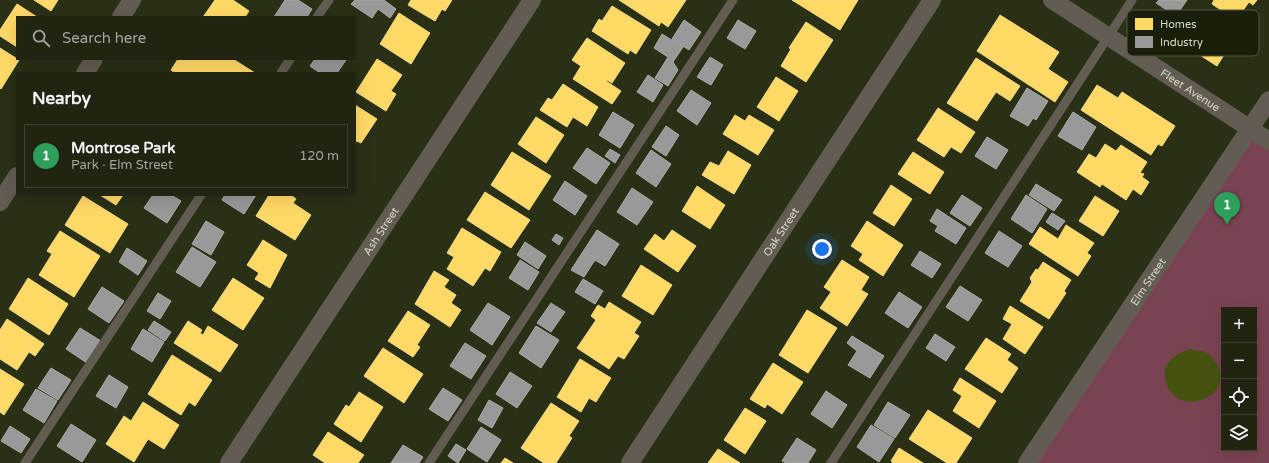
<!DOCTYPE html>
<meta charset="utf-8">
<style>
:root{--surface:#202410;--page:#282c19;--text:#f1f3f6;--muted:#a2a49f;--line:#3d4130;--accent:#98a086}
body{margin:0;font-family:"Varela Round",sans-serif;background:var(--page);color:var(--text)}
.controls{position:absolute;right:12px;bottom:12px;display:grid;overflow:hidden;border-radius:0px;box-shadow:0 4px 16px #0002}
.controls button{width:36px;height:36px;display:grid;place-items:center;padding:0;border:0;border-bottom:1px solid var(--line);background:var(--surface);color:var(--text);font:20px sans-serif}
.you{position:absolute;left:822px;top:249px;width:14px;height:14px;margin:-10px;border:3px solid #fff;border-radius:50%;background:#1a73e8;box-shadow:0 0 0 6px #1a73e833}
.badge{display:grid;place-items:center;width:26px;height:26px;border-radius:50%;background:var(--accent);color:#fff;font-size:13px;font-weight:700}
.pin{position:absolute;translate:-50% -33px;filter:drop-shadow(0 1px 2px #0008)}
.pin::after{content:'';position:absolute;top:21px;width:14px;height:12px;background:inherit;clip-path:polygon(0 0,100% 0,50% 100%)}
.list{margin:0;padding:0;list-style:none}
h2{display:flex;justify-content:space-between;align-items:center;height:52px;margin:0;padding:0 16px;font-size:17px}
h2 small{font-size:13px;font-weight:400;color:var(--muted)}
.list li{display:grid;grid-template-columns:26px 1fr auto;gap:12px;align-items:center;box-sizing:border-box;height:64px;margin:0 8px 8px;padding:0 8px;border:1px solid var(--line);border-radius:0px}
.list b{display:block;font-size:15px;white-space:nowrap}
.list p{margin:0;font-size:13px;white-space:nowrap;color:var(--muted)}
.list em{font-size:13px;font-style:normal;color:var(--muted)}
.icon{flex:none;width:22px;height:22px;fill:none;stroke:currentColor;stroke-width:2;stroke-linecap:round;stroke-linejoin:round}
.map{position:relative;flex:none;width:1269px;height:463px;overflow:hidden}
.search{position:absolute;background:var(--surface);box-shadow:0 4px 16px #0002;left:16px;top:16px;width:340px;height:44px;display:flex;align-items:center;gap:10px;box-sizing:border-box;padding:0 14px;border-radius:0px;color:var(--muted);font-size:15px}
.panel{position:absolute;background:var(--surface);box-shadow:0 4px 16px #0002;left:16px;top:72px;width:340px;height:124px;border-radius:0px}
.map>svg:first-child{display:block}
.green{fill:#7a4351;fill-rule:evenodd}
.water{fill:#455311}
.homes{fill:#ffd966;stroke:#f2da82}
.industry{fill:#999;stroke:#abada6}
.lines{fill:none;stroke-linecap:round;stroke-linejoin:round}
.service{stroke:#625c52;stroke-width:9}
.minor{stroke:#625c52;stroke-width:18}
.labels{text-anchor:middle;stroke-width:4;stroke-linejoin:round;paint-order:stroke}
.street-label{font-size:11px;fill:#d4dcc3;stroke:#1a1f0c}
.key{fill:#1a1f0c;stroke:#525843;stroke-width:1}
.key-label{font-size:11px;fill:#d4dcc3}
</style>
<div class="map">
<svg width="1269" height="463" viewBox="0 0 1269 463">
<rect width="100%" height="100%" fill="#2a3016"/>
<!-- green -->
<path class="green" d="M1250 128 1269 141V463H1033ZM1224 310H1254V448H1224Z"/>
<!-- water -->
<path class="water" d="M1189 349 1206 352C1210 356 1216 361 1218 366 1234 401 1169 420 1165 376 1164 360 1176 355 1189 349Z"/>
<!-- homes -->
<g class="homes">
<path d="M34 0H58L51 11Z"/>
<path d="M215 0H233L249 11 245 17H203Z"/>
<path d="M411 0H452L445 11 442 9 435 21 408 5Z"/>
<path d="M619 0H686L668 27 661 22 659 26Z"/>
<path d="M792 0H858L840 30Z"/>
<path d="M1214 0H1257L1253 5 1249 2 1236 20 1212 4Z"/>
<path d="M17 4 37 17H17V47L0 36V30Z"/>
<path d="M612 6 651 30 636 54 630 50 628 54 592 31 599 19 602 21Z"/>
<path d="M399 13 430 33 411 64 380 44Z"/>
<path d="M1206 13 1238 33 1217 66 1184 45 1186 43 1179 38 1189 21 1198 26Z"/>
<path d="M1000 15 1059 52 1048 69 1068 82 1055 102 977 51Z"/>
<path d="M806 22 833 40 806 82 781 66 791 49 789 48Z"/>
<path d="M587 38 625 63 612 83 607 80 606 81 621 91 612 104 573 79 581 66 572 60Z"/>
<path d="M0 48 19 60 1 89 0 88Z"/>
<path d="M976 58 1020 86 1010 101 996 92 977 121 947 103Z"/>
<path d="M178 59H233L255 73H175L171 70Z"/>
<path d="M377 59 402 75 391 91 396 94 386 111 356 92Z"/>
<path d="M776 77 798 91 779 121 757 107Z"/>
<path d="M563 84 598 107 587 126 573 117 567 127 540 110 548 98 552 100Z"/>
<path d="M1097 85 1118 98 1122 92 1175 126 1162 146 1158 144 1151 155 1081 110Z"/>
<path d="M355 105 377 119 361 143 357 141 355 143Z"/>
<path d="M938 108 975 132 961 153 951 147 944 157 917 140Z"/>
<path d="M735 115 745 121 749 115 774 130 758 155 723 134Z"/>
<path d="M536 117 564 135 546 163 518 144Z"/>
<path d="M1105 144 1116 151 1121 145 1147 162 1140 173 1144 174 1142 177 1149 182 1141 195 1133 189 1126 200 1102 184 1100 187 1077 172 1089 154 1096 158Z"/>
<path d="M728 151 751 165 734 194 702 175 710 162 719 166Z"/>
<path d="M512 152 551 176 529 210 491 185Z"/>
<path d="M913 152 944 172 930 194 898 174Z"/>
<path d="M891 185 912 199 894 226 873 213Z"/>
<path d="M697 186 725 205 710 229 682 211Z"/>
<path d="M485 192 530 220 511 248 467 220Z"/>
<path d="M100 195H123L116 205Z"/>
<path d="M269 195H291L296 199 293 203 311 215 295 240 256 216Z"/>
<path d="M83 196 128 224 110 253 65 225Z"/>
<path d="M1095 196 1119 211 1103 236 1079 221Z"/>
<path d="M867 221 903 245 883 276 859 260 863 254 851 246Z"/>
<path d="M1066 225 1094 243 1087 253 1091 256 1078 276 1029 244 1040 227 1058 239Z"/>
<path d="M462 228 501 252 490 271 485 268 473 286 447 269 454 257 447 253Z"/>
<path d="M672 230 696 246 678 272 644 249 655 234 664 241Z"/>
<path d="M60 231 100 256 74 297 39 275 52 254 47 251Z"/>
<path d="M263 240 287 255 270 288 255 279 259 273 247 265Z"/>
<path d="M842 260 869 277 861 290 868 294 847 326 820 308 831 292 824 287Z"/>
<path d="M1043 262 1071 280 1064 291 1066 293 1049 319 1020 301 1032 282 1030 278 1036 269 1038 270Z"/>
<path d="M641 265 672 285 653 315 622 296Z"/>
<path d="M434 271 449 280 444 287 456 295 451 303 461 310 450 327 415 304Z"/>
<path d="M28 278 68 304 49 335 9 309Z"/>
<path d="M233 278 264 298 243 330 212 310Z"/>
<path d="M609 302 641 322 634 333 639 336 624 359 618 356 609 369 577 348 596 320 591 316 598 305 605 309Z"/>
<path d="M1010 306 1043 327 1025 354 1003 339 1012 324 1003 319Z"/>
<path d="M807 310 837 328 808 373 779 355Z"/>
<path d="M408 311 430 325 417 345 420 347 413 357 388 341Z"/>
<path d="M7 319 44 344 35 356 29 352 17 370 0 359V330Z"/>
<path d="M188 321 202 330 200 333 203 335 208 326 238 345 220 372 174 343Z"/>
<path d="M986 338 1011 354 1007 360 1018 368 1002 393 965 369Z"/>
<path d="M383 348 423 374 404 403 364 376Z"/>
<path d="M172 355 212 380 195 406 189 402 181 415 148 394Z"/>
<path d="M580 359 611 378 596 402 589 398 581 412 557 397Z"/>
<path d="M773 363 803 382 782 414 767 404 765 408 750 399Z"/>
<path d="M0 369 24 384 4 415 0 412Z"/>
<path d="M960 378 996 401 979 428 953 411 962 396 953 390Z"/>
<path d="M359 392 383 407 361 442 334 424 346 405 349 407Z"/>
<path d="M143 402 179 425 164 449 148 439 134 462 106 444 124 416 131 421Z"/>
<path d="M551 403 579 421 569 436 572 438 556 463H544L521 448Z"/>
<path d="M745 408 766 421 745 454 724 440Z"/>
<path d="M928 410 972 438 956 463H947L909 439Z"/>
<path d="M328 432 364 455 358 463H325L313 455Z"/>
<path d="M899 448 923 463H893L891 461Z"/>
<path d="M718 449 740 463H708Z"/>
<path d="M505 458 513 463H501Z"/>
</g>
<!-- industry -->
<g class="industry">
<path d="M285 0H298L312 9 307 17H274Z"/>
<path d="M355 0H384L396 9 390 18 378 9 372 18 351 4Z"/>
<path d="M1159 0H1187L1176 16 1156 3Z"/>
<path d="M684 20 701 32 689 50 672 39Z"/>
<path d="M738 20 756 31 745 49 727 38Z"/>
<path d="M662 34 683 47 673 62 678 70 668 86 655 78 668 57 654 48Z"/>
<path d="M710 57 723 65 711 85 697 77Z"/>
<path d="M315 59H344L346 60 337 73H320L310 66Z"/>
<path d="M648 75 663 85 653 102 637 92Z"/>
<path d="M1027 88 1048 101 1036 120 1033 118 1028 126 1010 116Z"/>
<path d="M691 90 711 103 697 125 677 111Z"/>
<path d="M613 112 634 125 620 148 599 135Z"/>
<path d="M1073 112 1096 127 1082 150 1058 136Z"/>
<path d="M666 126 679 135 666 156 652 147Z"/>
<path d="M987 137 1008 150 996 169 975 156Z"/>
<path d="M587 148 610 163 596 184 573 168Z"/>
<path d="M610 149 620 155 615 163 605 156Z"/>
<path d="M651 150 671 164 656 187 636 173Z"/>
<path d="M565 181 587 196 575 215 553 200Z"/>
<path d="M1036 184 1062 200 1054 211 1029 195Z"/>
<path d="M632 188 653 202 637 225 617 212Z"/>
<path d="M153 195H171L181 201 167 223 144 208Z"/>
<path d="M225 195H256L244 214 222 200Z"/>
<path d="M962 195 982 208 970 226 950 213Z"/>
<path d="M1026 195 1047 209 1032 233 1011 219Z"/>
<path d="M937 209 966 228 956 244 935 231 938 226 930 221Z"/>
<path d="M1052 213 1065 221 1058 230 1046 222Z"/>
<path d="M206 221 224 232 211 255 192 244Z"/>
<path d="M597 230 619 244 605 266 595 260 584 277 571 270Z"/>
<path d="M999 231 1022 246 1008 267 985 253Z"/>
<path d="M556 234 563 238 559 245 552 240Z"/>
<path d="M525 242 546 256 538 269 517 255Z"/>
<path d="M192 247 216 262 200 287 176 272Z"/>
<path d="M127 248 147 261 138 275 119 262Z"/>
<path d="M920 251 941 264 932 278 911 265Z"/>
<path d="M520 260 539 272 528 290 509 278Z"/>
<path d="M583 279 603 291 595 304 575 292Z"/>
<path d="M960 286 982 300 968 321 946 307Z"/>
<path d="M102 287 124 301 109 323 88 309Z"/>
<path d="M899 292 922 307 908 328 885 313Z"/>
<path d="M158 293 171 301 160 319 147 311Z"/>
<path d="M488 303 510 317 492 345 470 330Z"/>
<path d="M551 303 565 312 551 332 537 323Z"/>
<path d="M154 321 171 332 165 341 148 330Z"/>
<path d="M536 326 559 340 541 368 519 353Z"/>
<path d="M80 328 101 341 87 363 66 349Z"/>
<path d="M143 329 164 342 152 362 131 349Z"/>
<path d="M935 334 955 347 946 361 926 348Z"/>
<path d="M852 336 884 356 870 378 848 365 857 351 847 343Z"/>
<path d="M465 343 486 356 471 379 450 366Z"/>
<path d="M51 368 71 380 58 400 38 388Z"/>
<path d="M510 372 532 386 517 408 496 394Z"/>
<path d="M109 375 128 387 116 408 96 396Z"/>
<path d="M443 388 462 400 448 421 429 409Z"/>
<path d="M36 389 57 401 44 423 23 410Z"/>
<path d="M826 391 847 405 832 428 811 414Z"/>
<path d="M489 400 503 408 492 428 478 420Z"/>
<path d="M888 402 910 415 895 438 874 425Z"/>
<path d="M71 424 96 440 82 462 57 446Z"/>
<path d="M871 425 894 439 879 462 857 447Z"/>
<path d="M10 426 30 439 21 453 1 441Z"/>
<path d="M481 427 501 440 487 462 467 449Z"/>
<path d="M797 438 816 450 808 463H786L782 461Z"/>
<path d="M456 444 466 450 458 463 448 456Z"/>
<path d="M403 445 423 457 419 463H391Z"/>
</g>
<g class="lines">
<!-- service -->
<g class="service">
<path d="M317 17 329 0"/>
<path d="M281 73 290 59"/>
<path d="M25 463 201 195"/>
<path d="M429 463 733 0"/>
<path d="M831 463 1132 0"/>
</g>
<!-- minor -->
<g class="minor">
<path id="s1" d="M1052 0 1269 141"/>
<path d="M121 17 132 0"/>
<path d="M85 73 94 59"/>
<path d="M0 202 17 176"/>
<path id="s2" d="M229 463 532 0"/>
<path id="s3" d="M630 463 932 0"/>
<path id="s4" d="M1027 463 1269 100"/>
</g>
</g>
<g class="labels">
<!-- street labels -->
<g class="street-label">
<text dy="4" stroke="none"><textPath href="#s1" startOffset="165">Fleet Avenue</textPath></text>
<text dy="4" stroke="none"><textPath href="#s2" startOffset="277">Ash Street</textPath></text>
<text dy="4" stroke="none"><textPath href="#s3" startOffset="276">Oak Street</textPath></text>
<text dy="4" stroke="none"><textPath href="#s4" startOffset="218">Elm Street</textPath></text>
</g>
</g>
<!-- legend -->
<rect x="1127" y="10" width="132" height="46" rx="6" class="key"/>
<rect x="1135" y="18" width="18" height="12" fill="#ffd966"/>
<rect x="1135" y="36" width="18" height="12" fill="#999"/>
<g class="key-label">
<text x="1160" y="28">Homes</text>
<text x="1160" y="46">Industry</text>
</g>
</svg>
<div class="controls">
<button>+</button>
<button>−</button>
<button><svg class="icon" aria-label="locate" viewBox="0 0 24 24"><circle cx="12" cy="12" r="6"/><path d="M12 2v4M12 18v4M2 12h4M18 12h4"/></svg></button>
<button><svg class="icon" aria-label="layers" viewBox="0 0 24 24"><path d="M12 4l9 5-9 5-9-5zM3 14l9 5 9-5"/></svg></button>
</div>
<div class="you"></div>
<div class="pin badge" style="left:1227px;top:225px;background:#2e9e5b">1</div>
<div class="search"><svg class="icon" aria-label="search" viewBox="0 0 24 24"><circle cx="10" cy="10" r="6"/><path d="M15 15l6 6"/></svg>Search here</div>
<section class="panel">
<h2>Nearby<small></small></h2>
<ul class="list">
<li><span class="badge" style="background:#2e9e5b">1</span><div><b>Montrose Park</b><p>Park · Elm Street</p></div><em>120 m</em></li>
</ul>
</section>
</div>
